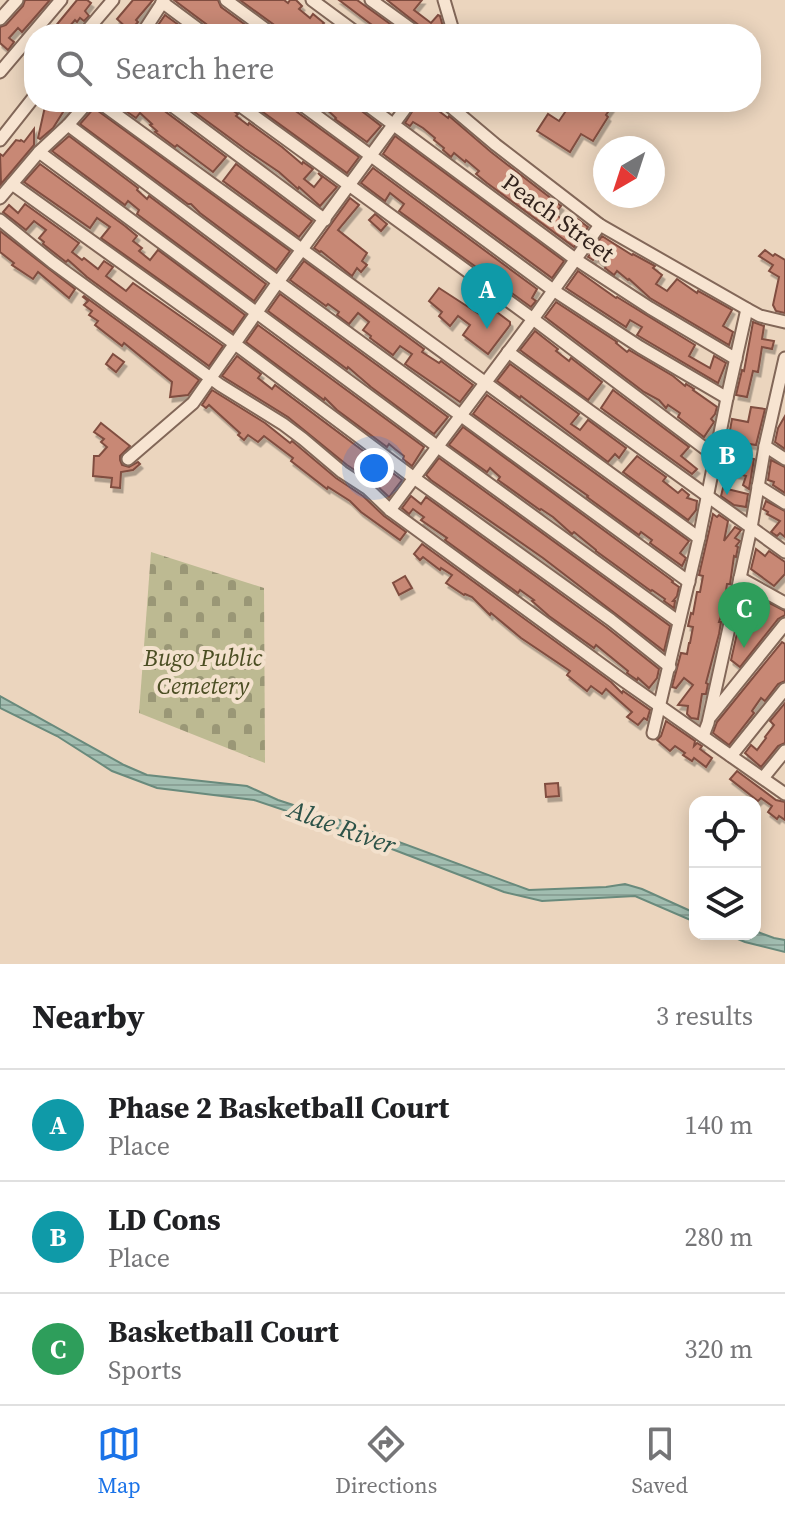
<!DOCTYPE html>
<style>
:root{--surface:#fff;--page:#f2f2f2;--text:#202124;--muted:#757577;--line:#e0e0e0;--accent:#1a73e8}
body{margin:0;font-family:"Source Serif 4",serif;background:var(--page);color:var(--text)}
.controls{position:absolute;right:24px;bottom:24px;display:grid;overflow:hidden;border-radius:16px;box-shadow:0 4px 20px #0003}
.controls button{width:72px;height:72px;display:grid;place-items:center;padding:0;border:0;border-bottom:2px solid var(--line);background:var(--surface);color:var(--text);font:40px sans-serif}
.compass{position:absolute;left:593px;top:136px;width:72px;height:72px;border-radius:50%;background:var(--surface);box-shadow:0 4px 20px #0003;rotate:219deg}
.you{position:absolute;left:374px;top:468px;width:28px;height:28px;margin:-20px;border:6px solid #fff;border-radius:50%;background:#1a73e8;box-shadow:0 0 0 12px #1a73e833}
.badge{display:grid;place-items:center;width:52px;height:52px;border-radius:50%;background:var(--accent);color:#fff;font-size:26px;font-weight:700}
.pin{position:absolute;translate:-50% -66px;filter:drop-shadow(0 2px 4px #0008)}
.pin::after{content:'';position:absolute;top:42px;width:28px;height:24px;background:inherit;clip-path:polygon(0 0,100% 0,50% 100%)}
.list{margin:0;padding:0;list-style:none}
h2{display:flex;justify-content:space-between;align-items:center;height:104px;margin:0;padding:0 32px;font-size:34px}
h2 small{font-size:26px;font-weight:400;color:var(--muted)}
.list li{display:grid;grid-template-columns:52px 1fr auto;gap:24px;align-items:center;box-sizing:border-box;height:112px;padding:0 32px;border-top:2px solid var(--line)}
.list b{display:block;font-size:30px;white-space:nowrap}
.list p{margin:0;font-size:26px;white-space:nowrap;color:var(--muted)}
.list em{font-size:26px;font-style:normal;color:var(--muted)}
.icon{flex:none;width:44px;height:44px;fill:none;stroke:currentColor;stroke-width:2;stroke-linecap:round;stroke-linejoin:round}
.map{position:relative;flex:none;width:785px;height:964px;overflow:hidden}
.search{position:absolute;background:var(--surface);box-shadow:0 4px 20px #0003;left:24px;right:24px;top:24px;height:88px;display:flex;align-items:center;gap:20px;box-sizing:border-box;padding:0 28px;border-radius:32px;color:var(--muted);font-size:30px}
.sheet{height:440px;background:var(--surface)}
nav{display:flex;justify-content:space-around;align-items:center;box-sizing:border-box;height:112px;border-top:2px solid var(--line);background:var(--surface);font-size:22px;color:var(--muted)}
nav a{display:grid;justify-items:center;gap:4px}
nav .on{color:var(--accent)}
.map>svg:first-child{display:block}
.cemetery{fill:url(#cemetery-stones)}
.water{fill:url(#water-rules);stroke:#698a7c;stroke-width:2}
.building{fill:#c88875;stroke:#804d3f;stroke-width:2;filter:url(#shadow)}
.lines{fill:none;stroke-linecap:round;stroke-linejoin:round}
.minor-casing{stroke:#826758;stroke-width:15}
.minor{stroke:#f7e4d1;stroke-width:11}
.labels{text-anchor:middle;stroke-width:8;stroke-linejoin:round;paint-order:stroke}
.street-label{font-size:24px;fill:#32231c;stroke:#f3e1cd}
.park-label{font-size:24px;font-style:italic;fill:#4b4e23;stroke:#f3e1cd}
.water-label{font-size:26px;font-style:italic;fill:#2c5248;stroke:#f3e1cd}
</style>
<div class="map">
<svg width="785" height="964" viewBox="0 0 785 964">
<defs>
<pattern id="cemetery-stones" width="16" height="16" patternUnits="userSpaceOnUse" patternTransform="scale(2)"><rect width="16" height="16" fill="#bdba92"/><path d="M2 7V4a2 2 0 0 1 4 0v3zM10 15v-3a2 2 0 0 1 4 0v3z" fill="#9a9776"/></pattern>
<pattern id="water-rules" width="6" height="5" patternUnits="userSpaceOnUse" patternTransform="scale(2)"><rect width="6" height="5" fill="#a1bdb0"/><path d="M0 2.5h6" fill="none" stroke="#8ba297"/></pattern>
<filter id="shadow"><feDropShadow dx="2.5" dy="4.5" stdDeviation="0" flood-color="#0004"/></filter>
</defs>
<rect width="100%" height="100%" fill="#ebd5be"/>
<!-- cemetery -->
<path class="cemetery" d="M151 552 264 588 265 763 139 713Z"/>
<!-- water -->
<g class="water">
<path d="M0 696 124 765 147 775 247 786 278 800 342 821 529 890 606 887 625 884 642 889 695 913V922L635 896 542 901 504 892 337 828 254 800 157 788 112 771 57 736 0 708Z"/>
<path d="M755 931 774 938 785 940V952L745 942 726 934H755Z"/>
</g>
<!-- building -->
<g class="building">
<path d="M25 0H50L22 32 18 28 9 38 14 42 8 50 0 43V27L6 25 23 6Z"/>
<path d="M77 0H87L91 3 85 11 89 16 84 21 80 18 77 22 75 20 63 34H61L54 28Z"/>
<path d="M133 0H153L136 20 138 22 130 31 117 19Z"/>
<path d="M174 0H218L221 7 258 34H220L216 30 213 33 210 27Z"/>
<path d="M240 0H284L288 3 290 0H296L302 6 299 9 310 18 313 14 324 23 321 26 332 34H288L282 29 280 32 277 27Z"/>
<path d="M339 0H357L404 34H384Z"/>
<path d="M387 0H422L414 10 431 23 438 15 440 16 443 27 441 30 445 34H430Z"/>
<path d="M165 15 191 34H152Z"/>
<path d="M46 102H76L68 111 65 109 53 128 40 139 38 138Z"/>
<path d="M113 102H159L162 109 226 157 213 172 177 145 175 147 155 132 157 131 150 125 152 124 140 113 136 118Z"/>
<path d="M181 102H227L229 108 238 114 236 116 248 125 249 123 282 147 302 164 303 162 313 169 304 179 314 187 322 177 318 173 337 187 320 206 299 187 298 189 279 172 245 149Z"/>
<path d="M249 102H290L293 109 359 157 347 173Z"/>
<path d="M312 102H350L381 126 367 142 335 119 336 118 324 107 322 109Z"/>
<path d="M418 102H427L448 118 449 116 491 152 561 206 555 214 569 224 575 217 588 227 574 247 487 183 476 174 479 171 466 160 465 162 454 153 451 157 443 150 444 148 434 140 435 138 423 128 413 122 410 126 405 123Z"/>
<path d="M572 102H615L606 115 608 117 593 141 581 134 570 152 537 131 548 114 559 121Z"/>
<path d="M94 108 290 251 282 262 276 270 200 213 191 204H188L80 124Z"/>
<path d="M34 129V145L1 184 0 154 3 156 16 140 20 141 21 140 24 142Z"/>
<path d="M69 136 138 188 137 190 147 199 149 196 266 284 254 301 137 214 139 210 128 201 125 205 52 151Z"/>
<path d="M395 136 564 261 552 278 383 154Z"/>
<path d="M40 164 125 226 137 236 133 241 142 248 139 251 150 260 158 250 245 315 233 332 101 238 110 227 97 218 90 228 24 182Z"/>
<path d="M236 164 312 221 299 237 223 181Z"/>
<path d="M373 168 537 289 532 298 536 301 531 307 399 211 404 204 390 193 385 201 361 183Z"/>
<path d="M350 198 359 205 338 230 367 253 362 261 367 265 361 272 357 268 352 276 321 251 320 252 314 248Z"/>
<path d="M25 204 79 243 72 252 82 260 84 258 98 269 104 261 113 267 106 276 126 291 133 283 223 346 209 366 87 277 68 260 66 262 43 244 44 242 39 238 46 230 34 221 26 230 3 212 9 205 18 213Z"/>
<path d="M375 214 387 224 381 231 369 220Z"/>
<path d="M0 231 75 289 69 298 38 272 33 279 12 265 14 263 0 252Z"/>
<path d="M602 236 632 255 633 254 655 266 653 268 662 275 656 284 667 291 677 279 697 293 698 291 732 310 723 326 733 332 729 345 650 298 629 279 628 280 617 271 614 275 605 268 606 266 595 257 593 260 588 257Z"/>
<path d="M765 250 773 256 775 254 785 260V313L776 311 773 305 779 277 769 271 773 265 759 256Z"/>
<path d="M304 261 424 349 422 352 439 363 441 361 473 385 460 402 405 364 412 354 400 346 393 355 370 338 371 336 363 330 369 322 358 313 349 324 337 315 339 312 328 304 326 306 290 280Z"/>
<path d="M578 271 616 298 617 297 695 345 689 356 710 368 714 356 726 363 718 383 637 335 642 327 630 320 626 327 566 288Z"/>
<path d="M439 288 479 314 486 304 510 322V325L488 354 463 335 470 325 458 316 450 326 439 316 442 312 429 301Z"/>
<path d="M280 294 448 417 434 434 371 387 348 367 347 369 268 311Z"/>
<path d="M84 296 199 380 188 395 170 397 172 382 124 343 122 346 95 325 98 321 89 315 92 311 84 305 88 301 83 297Z"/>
<path d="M556 302 617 342 616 343 627 352 629 350 673 376 685 386 686 384 694 389 693 390 717 407 715 414 711 419 714 422 704 437 678 417 680 413 668 405 666 408 659 400 644 392 545 317Z"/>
<path d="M753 322 764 326 762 339 774 341 772 349 762 347 758 372 753 371 747 397 736 395 742 370 744 371Z"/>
<path d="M258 325 424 447 412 466 403 459 404 456 395 449 389 444 387 447 337 410 325 398 324 400 246 342Z"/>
<path d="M535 331 558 349 556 351 569 361 571 358 602 382 588 400 520 350Z"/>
<path d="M113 354 124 362 116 372 106 364Z"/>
<path d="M237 356 261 374 258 378 272 389 275 385 402 480 389 497 373 482 347 465 288 417 222 376Z"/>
<path d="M510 364 579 414 571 424 580 430 588 420 626 448 619 458 615 454 608 462 521 396 520 398 497 381Z"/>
<path d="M212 390 265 423 290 443 292 441 336 478 363 496 384 516 406 532 400 540 361 512 350 501 328 487 327 489 291 461 293 458 264 436 258 442 248 435 244 440 238 435 240 433 209 405 206 408 202 405Z"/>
<path d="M613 390 689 447 681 456 697 469 692 474 601 408Z"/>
<path d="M487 395 689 541 680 553 686 558 682 566 650 543 652 540 641 532 639 535 587 497 588 496 473 414Z"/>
<path d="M751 407 765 409 756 445 743 443 740 456 754 459 749 489 743 485 746 476 734 473 731 477 722 470 729 459 725 458 732 419 748 422Z"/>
<path d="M785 416V449L775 442 778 428Z"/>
<path d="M101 423 130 446 120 456V460L122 465 129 467 138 462 140 464 133 470 121 472 120 488 111 487 112 478 93 476 94 456H99L107 447 101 442 104 439 94 432Z"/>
<path d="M463 427 673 581 672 582 679 587 677 596 673 601H675L674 608 664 601 665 599 652 590 651 591 596 551V550L574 532 572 534 553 517 541 509 540 510 498 480 500 477 490 468 487 472 449 445Z"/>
<path d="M637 456 666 477 663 481 678 493 682 489 689 495 687 498 697 501 696 510 688 520 623 472Z"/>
<path d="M439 458 670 626 664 651 543 558 431 480 426 475Z"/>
<path d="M771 460 785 467V493L773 485 774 482 768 480Z"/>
<path d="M723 488 748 494 746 507 734 505 721 496Z"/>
<path d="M411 496 421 504 426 497 606 627 659 669 657 678 649 688 638 678 637 680 627 673 628 671 596 645 594 648 549 616 532 601 534 600 520 590 518 593 445 540 447 538 421 520 424 517 413 509 409 514 402 508Z"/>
<path d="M766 501 785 511V537L780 533 777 536 771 532 780 521 767 514 768 512 763 509Z"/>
<path d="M713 514 717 517 719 515 728 521 724 541 735 527 741 530 735 538 740 541 736 546 738 547 736 557 734 556 730 584H727L725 597 727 598 719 622H721L719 634 706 683 708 684 706 694H702L698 719 691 718 687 714 688 706 678 705 693 685 684 678 676 688 672 687 681 653 687 654 689 643H690L693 627 688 626 691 613 693 614 697 592H700L703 576 699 575Z"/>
<path d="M422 544 611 682 622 693 623 691 650 710 647 720 644 718 638 725 627 717 632 712 606 689 602 694 591 686 587 691 567 675 570 671 521 638 491 613 490 615 472 597 465 594 464 595 446 583 452 575 441 568 440 570 423 557 420 560 414 554Z"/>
<path d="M756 549 765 556 769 551 785 562V574L774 586 751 569Z"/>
<path d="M405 576 412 588 399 595 393 583Z"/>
<path d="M746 591 785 611V615L778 619 740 667 731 660 740 620 751 605 749 603 751 601 745 596Z"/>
<path d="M782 642 785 644V681L778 684 765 701 761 698 752 711 754 713 729 745 713 733 717 722Z"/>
<path d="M785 703V743L778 746 761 767 745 753 751 745 757 750 766 738 765 737 774 725 770 721Z"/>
<path d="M666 721 695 741 694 746 697 743 702 746 700 749 712 758 706 767 694 758 692 761 683 755 685 753 675 746 670 751 657 740 661 736Z"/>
<path d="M737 771 776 800 785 802V820L779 816 777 819 768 812 772 806 761 798 758 801 730 779Z"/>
<path d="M558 783 559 796 546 797 545 784Z"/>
</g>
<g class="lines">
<!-- minor casing -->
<g class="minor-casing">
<g id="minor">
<path d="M226 0 272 34"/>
<path d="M312 0 358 34"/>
<path d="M371 0 418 34"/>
<path d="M444 0 454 34"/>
<path d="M162 2 205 34"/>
<path d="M0 19 17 0"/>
<path d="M84 34 113 0"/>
<path d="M142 34 164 0"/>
<path d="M0 72 61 0"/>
<path d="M99 102 699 538"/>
<path d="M167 102 325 220"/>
<path d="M235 102 533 319 715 456"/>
<path d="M298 102 553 290 640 347 727 398"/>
<path d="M363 102 575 259 650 308 736 359"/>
<path d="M445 102 496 145 600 225 747 309 760 316 785 322"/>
<path d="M68 125 278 282 689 582"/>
<path d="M0 140 34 97"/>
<path d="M39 152 438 447 679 622"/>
<path d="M12 184 235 344 414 478 611 620 670 667"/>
<path d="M0 198 39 152 68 125 88 102"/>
<path d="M0 220 52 262 220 385 283 424 303 439 342 472 368 489 390 510 624 681 785 794"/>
<path d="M508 352 785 552"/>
<path d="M765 446 785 459"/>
<path d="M128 459 193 403 278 282 410 102"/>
<path d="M758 486 785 503"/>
<path d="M390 510 533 319 600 225"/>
<path d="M740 578 785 603"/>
<path d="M711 716 785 624"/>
<path d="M653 733 699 538 727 398 747 309"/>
<path d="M703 736 708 723 751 528 765 446 785 358"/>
<path d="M731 756 785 689"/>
<path d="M763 778 785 751"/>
</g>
</g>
<!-- minor -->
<use href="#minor" class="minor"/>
</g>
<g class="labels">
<!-- street labels -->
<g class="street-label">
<text transform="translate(558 218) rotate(36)" y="8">Peach Street</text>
</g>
<!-- park labels -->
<g class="park-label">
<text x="203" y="666">Bugo Public<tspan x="203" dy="28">Cemetery</tspan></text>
</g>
<!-- water labels -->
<g class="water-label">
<text transform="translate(342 827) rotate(20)" y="9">Alae River</text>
</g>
</g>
</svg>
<div class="controls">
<button><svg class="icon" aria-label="locate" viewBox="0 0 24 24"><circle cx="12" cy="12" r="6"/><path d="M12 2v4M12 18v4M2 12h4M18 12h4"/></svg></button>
<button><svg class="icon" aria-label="layers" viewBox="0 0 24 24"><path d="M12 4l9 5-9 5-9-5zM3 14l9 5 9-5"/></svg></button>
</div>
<svg class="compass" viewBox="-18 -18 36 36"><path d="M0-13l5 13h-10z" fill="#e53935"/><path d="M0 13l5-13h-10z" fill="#757577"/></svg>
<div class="you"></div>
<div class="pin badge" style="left:487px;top:329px;background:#0f9aa8">A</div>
<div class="pin badge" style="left:727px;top:495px;background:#0f9aa8">B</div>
<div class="pin badge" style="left:744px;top:648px;background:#2e9e5b">C</div>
<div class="search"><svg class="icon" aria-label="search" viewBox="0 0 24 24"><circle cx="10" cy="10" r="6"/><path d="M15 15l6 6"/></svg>Search here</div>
</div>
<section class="sheet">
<h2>Nearby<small>3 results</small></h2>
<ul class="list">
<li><span class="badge" style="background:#0f9aa8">A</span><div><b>Phase 2 Basketball Court</b><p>Place</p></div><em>140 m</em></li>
<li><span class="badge" style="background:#0f9aa8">B</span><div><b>LD Cons</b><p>Place</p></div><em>280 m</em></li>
<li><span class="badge" style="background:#2e9e5b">C</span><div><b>Basketball Court</b><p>Sports</p></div><em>320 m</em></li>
</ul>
</section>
<nav>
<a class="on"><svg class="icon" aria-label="map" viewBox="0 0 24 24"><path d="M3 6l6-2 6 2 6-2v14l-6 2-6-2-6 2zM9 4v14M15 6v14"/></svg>Map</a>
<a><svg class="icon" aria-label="directions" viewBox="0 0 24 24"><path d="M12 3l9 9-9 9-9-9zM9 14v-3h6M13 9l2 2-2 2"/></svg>Directions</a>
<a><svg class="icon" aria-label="saved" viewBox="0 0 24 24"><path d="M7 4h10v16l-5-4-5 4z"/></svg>Saved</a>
</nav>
